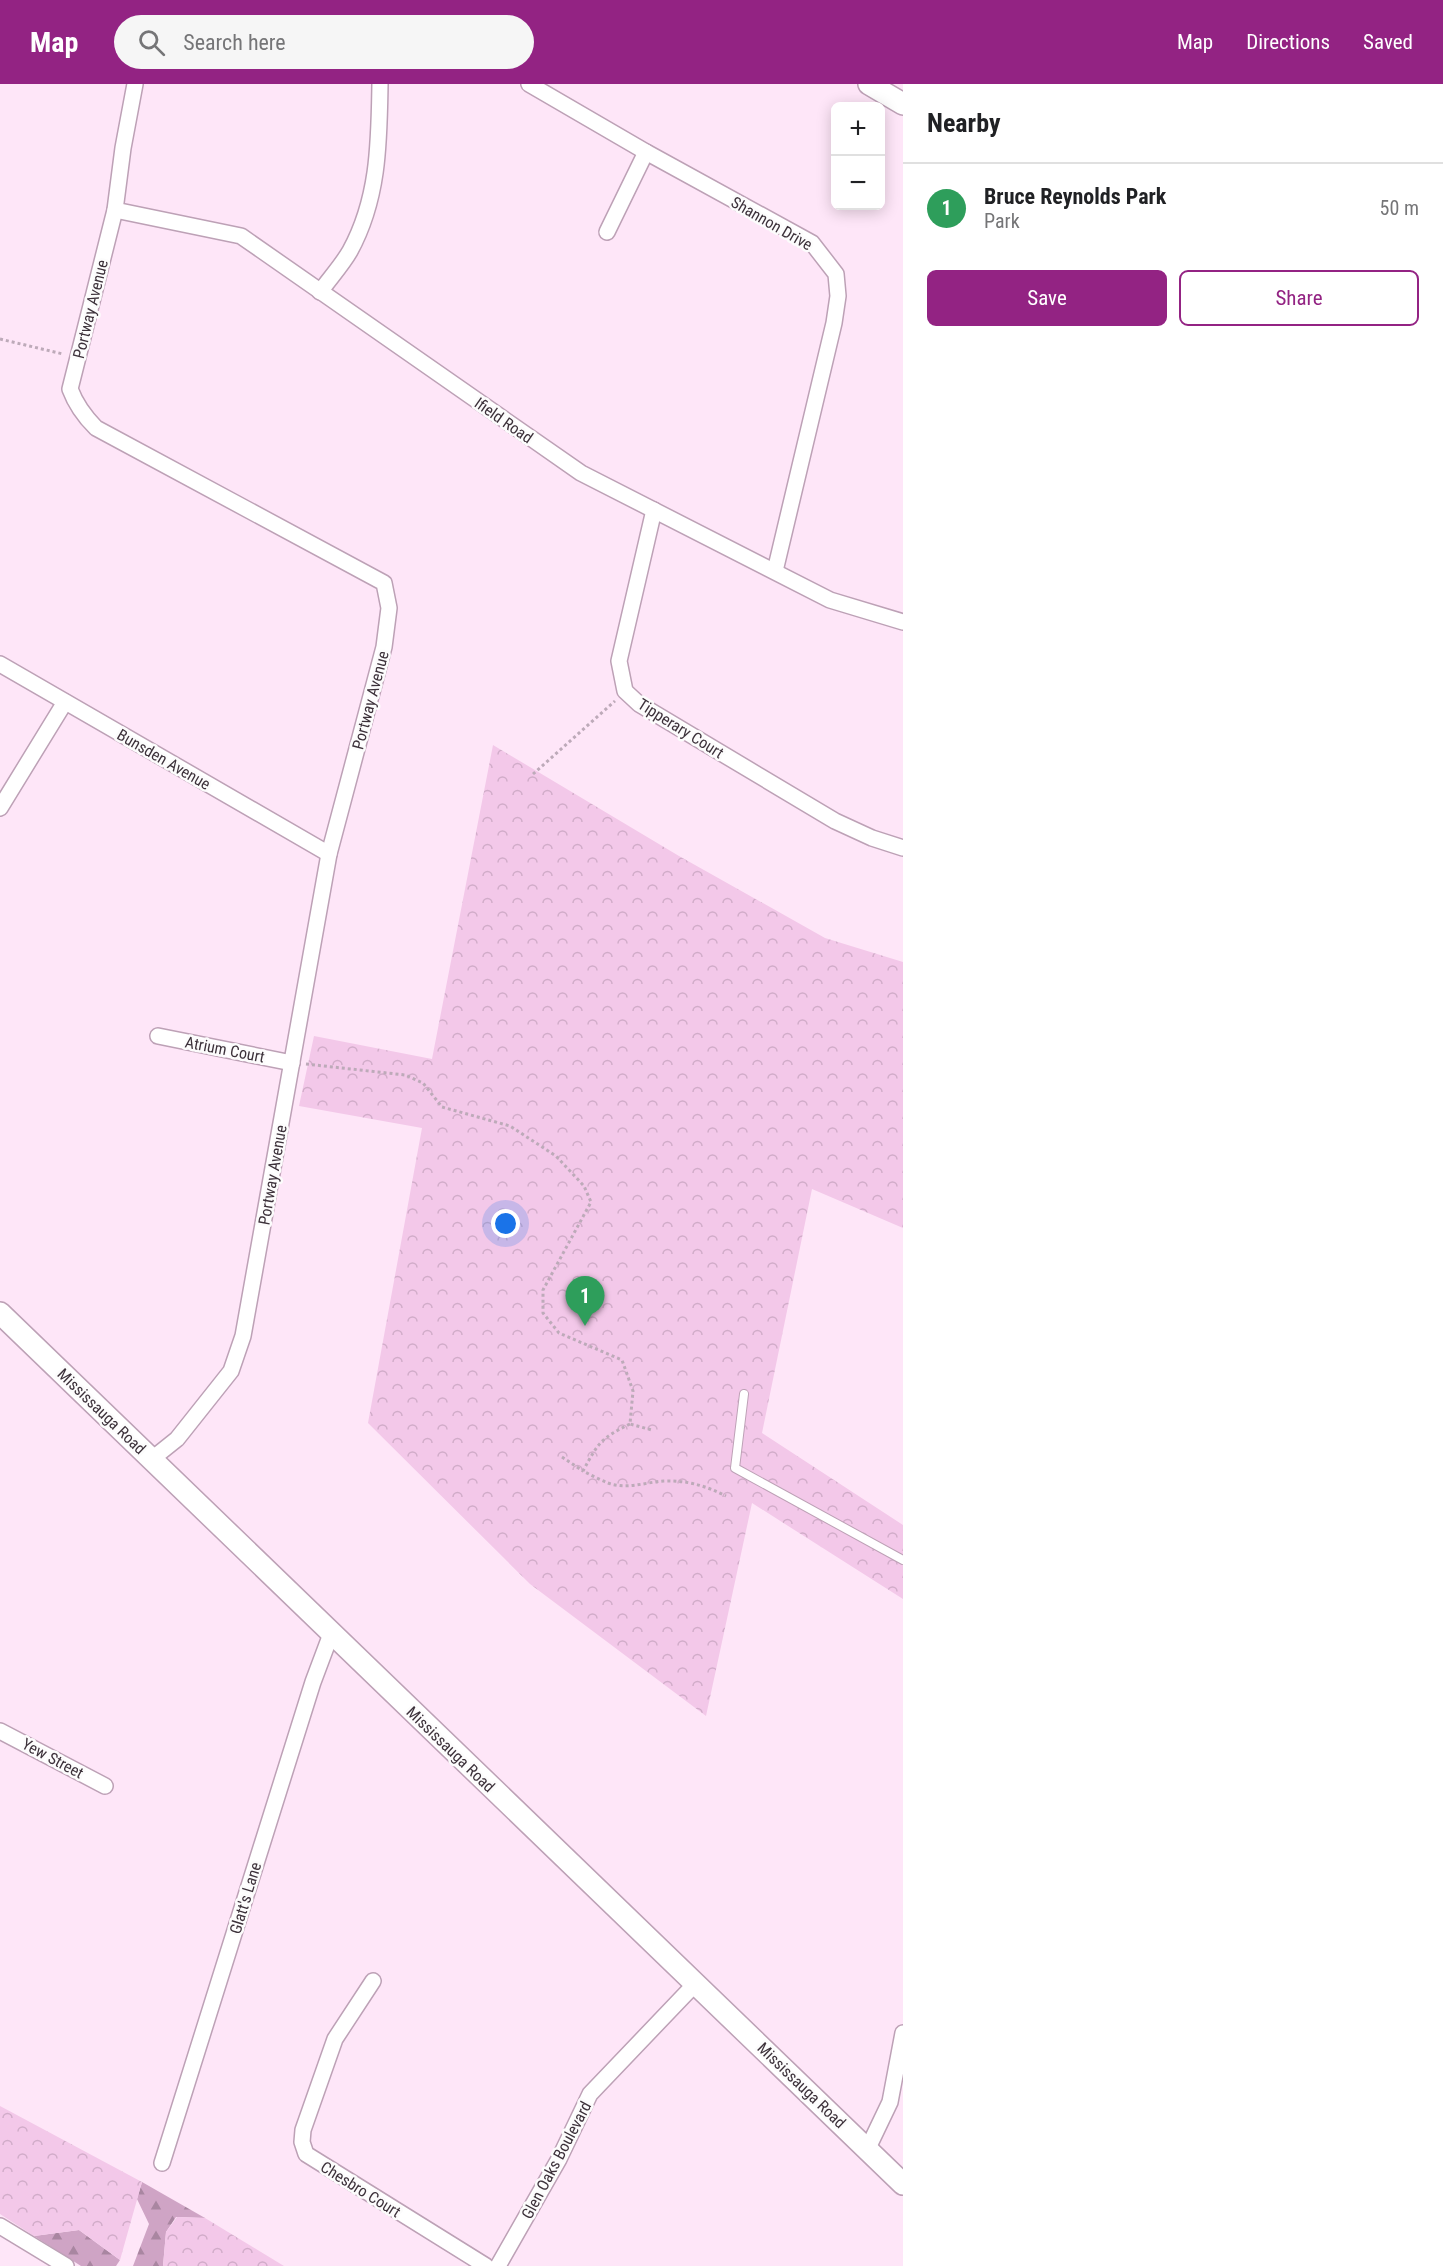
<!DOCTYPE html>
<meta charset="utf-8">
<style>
:root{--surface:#fff;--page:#f6f6f6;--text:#202124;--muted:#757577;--line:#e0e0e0;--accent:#932383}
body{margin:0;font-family:"Roboto Condensed",sans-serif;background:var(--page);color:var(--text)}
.controls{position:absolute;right:18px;top:18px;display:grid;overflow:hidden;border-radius:9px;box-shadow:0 3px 15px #0003}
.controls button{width:54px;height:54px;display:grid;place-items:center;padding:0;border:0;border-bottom:2px solid var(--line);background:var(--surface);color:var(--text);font:30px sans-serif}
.you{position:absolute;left:506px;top:1140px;width:21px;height:21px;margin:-15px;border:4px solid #fff;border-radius:50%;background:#1a73e8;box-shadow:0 0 0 9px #1a73e833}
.badge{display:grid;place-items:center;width:39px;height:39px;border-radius:50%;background:var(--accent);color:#fff;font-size:20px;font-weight:700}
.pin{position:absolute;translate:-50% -50px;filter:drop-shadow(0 2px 3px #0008)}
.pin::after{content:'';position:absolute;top:32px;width:21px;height:18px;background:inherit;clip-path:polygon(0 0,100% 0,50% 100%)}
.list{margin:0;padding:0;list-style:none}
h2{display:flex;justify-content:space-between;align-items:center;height:78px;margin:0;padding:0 24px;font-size:26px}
h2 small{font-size:20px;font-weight:400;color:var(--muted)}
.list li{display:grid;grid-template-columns:39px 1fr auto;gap:18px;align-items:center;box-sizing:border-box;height:90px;padding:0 24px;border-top:2px solid var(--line)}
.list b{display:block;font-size:22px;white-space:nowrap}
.list p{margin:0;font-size:20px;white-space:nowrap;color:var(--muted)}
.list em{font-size:20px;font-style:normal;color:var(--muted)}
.actions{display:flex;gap:12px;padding:18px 24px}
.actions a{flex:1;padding:14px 0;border:2px solid var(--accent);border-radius:9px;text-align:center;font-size:21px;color:var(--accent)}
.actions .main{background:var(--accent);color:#fff}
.icon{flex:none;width:33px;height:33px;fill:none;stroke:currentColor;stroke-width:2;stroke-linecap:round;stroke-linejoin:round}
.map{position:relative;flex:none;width:903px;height:2182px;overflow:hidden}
header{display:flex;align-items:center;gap:36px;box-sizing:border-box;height:84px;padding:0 30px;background:var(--accent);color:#fff}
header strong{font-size:28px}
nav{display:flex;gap:33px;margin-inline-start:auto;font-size:21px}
.search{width:420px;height:54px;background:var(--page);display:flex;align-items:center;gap:15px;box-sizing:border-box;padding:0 21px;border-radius:33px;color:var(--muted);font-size:22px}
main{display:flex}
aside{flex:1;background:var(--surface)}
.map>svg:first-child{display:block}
.forest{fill:url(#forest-firs)}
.park{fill:url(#park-crowns)}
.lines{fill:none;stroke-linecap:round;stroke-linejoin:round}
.lane-casing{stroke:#bda1b6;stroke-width:10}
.street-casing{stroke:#bda1b6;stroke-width:18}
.secondary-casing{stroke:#bda1b6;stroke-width:24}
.path{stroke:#bdaab9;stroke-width:3;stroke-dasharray:3 3;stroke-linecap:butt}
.lane{stroke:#fff;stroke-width:8}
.street{stroke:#fff;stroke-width:15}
.secondary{stroke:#fff;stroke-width:21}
.labels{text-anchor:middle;stroke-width:5;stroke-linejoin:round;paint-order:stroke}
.street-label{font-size:16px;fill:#3c313a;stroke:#fcfcfc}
</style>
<header>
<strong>Map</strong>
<div class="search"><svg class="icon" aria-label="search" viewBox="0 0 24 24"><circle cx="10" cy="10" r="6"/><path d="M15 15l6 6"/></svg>Search here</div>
<nav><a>Map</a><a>Directions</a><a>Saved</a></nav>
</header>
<main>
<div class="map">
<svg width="903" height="2182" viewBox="0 0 903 2182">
<defs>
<pattern id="forest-firs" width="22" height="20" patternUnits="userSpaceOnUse" patternTransform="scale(1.5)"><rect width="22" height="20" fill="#cfa4c5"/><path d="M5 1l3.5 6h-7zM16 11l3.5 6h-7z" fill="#a986a1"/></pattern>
<pattern id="park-crowns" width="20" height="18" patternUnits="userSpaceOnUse" patternTransform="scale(1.5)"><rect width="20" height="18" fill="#f3c8e9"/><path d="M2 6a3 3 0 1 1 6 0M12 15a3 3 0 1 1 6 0" fill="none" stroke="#d1acc9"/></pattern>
</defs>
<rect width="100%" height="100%" fill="#fee6f8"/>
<!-- forest -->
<g class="forest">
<path d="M142 2098 205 2134 176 2133 166 2148 163 2182H133L149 2140 137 2115Z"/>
<path d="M79 2146 120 2176 116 2182H81L34 2152Z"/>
</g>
<!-- park -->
<g class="park">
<path d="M493 661 679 772 825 854 903 878V1144L812 1105 762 1349 903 1441V1515L752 1419 706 1632 530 1500 368 1339 422 1044 299 1022 314 952 432 975Z"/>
<path d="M0 2022 142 2098 120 2176 79 2146 34 2152 0 2130Z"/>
<path d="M177 2133 205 2134 284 2182H163L166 2148Z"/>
</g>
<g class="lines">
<!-- lane casing -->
<g class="lane-casing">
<path id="lane" d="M744 1310 735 1384 903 1476"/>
</g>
<!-- street casing -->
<g class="street-casing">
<g id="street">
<path d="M135 0 123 64 115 126 70 305C76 321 84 332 96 344L384 499 389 524 384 563 329 770 243 1252 231 1287 177 1355 152 1375"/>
<path d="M529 0 646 68 812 159 836 190 838 212 834 239 775 487"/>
<path d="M115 126 241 152 581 389 830 516 903 538"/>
<path d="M607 148 646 68"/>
<path d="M320 208C330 194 342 181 350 167 379 114 379 58 380 0"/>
<path d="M654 426 619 577 625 607 639 620 835 737 872 754 903 764"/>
<path d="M0 580 329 770"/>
<path d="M0 724 65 618"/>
<path d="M158 952 292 979"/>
<path d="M0 1647 105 1702"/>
<path d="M373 1897 335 1955 303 2046 302 2058 306 2070 486 2182"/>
<path d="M868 2064 890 2018 903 1949"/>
<path d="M162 2079 313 1598 331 1550"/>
<path d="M0 2142 66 2182"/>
<path d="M498 2182 559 2075 590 2010 696 1899"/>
</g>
</g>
<!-- secondary casing -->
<g class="secondary-casing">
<g id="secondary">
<path d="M869 0 903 20"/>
<path d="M0 1229 903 2100"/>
</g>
</g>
<!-- path -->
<g class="path">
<path d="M0 255 63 270"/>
<path d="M533 690 615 617"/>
<path d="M306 980 405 991 423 999 442 1023 510 1042 556 1072 584 1102 591 1118 543 1206V1229L559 1249 622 1276 633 1307 630 1340 652 1346"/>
<path d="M630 1340C601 1354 598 1359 583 1387 591 1391 600 1396 608 1399 627 1406 646 1398 664 1397 687 1396 706 1402 726 1412"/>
<path d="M562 1373 583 1387"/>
</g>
<!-- lane -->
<use href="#lane" class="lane"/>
<!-- street -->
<use href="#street" class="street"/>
<!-- secondary -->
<use href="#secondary" class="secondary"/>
</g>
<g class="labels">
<!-- street labels -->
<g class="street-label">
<text transform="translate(772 139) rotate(30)" y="6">Shannon Drive</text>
<text transform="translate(90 225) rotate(-76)" y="6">Portway Avenue</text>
<text transform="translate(504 336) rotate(35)" y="6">Ifield Road</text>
<text transform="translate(370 616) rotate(-75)" y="6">Portway Avenue</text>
<text transform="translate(681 644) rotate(32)" y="6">Tipperary Court</text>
<text transform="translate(164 675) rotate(30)" y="6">Bunsden Avenue</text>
<text transform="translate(225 965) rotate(11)" y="6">Atrium Court</text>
<text transform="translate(272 1091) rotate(-80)" y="6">Portway Avenue</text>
<text transform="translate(102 1327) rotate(44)" y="6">Mississauga Road</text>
<text transform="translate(451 1665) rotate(44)" y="6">Mississauga Road</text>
<text transform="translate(53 1674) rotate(28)" y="6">Yew Street</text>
<text transform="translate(245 1814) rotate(-73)" y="6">Glatt's Lane</text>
<text transform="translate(802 2001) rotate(44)" y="6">Mississauga Road</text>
<text transform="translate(556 2076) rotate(-62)" y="6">Glen Oaks Boulevard</text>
<text transform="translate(361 2105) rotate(32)" y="6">Chesbro Court</text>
</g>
</g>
</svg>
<div class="controls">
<button>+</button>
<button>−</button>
</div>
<div class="you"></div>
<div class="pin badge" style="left:585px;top:1242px;background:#2e9e5b">1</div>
</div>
<aside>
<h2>Nearby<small></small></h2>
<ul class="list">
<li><span class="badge" style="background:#2e9e5b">1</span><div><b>Bruce Reynolds Park</b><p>Park</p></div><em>50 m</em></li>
</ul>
<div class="actions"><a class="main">Save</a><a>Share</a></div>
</aside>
</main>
